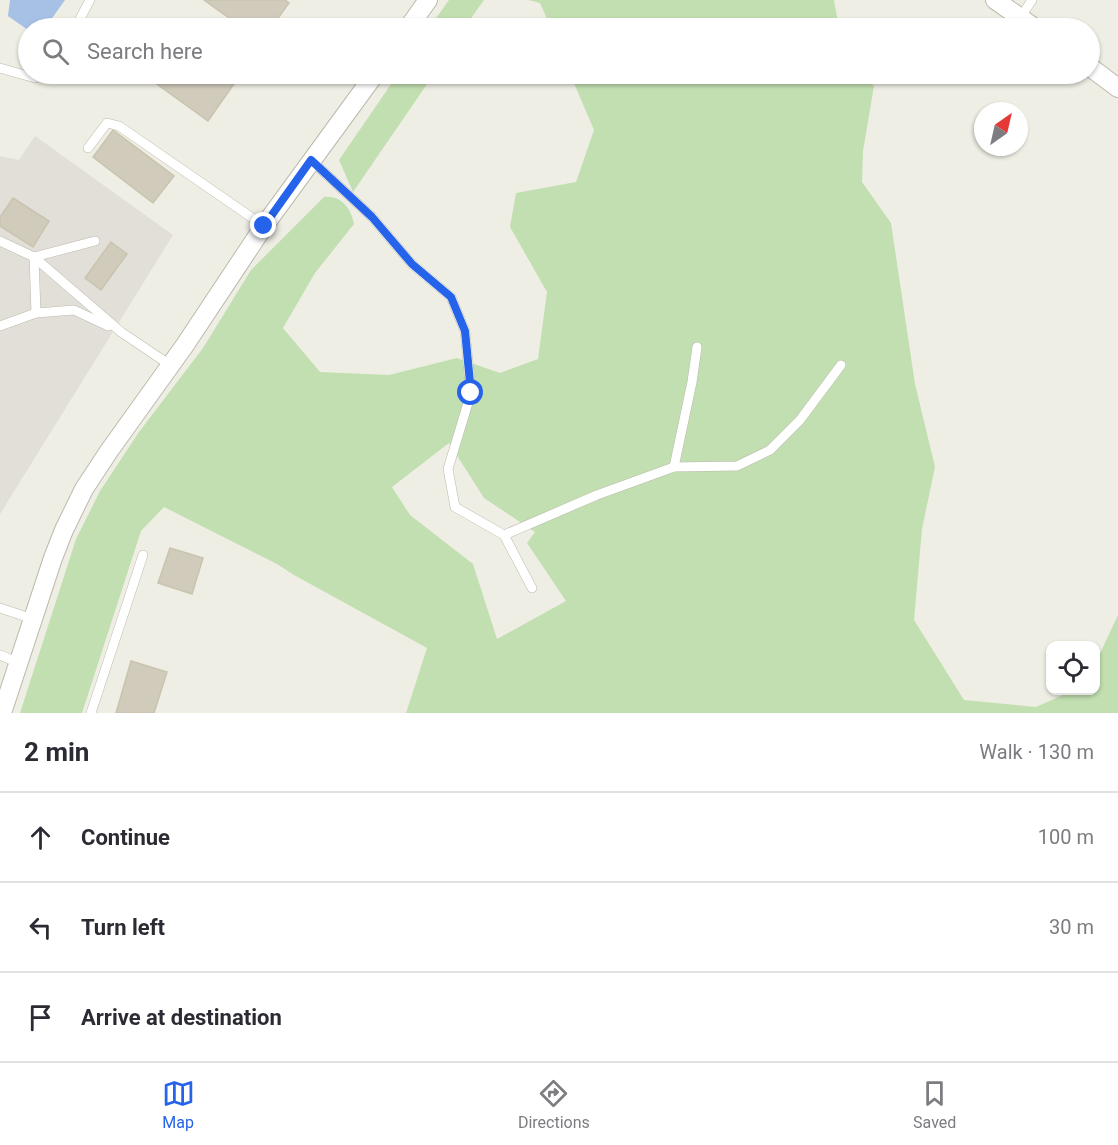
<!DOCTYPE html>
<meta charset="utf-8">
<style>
:root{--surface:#fff;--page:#f2f2f3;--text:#2b2b33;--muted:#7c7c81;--line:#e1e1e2;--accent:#2563eb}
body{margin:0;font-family:Roboto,sans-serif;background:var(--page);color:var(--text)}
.controls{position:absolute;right:18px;bottom:18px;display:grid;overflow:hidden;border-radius:12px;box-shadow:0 2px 4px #0004}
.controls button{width:54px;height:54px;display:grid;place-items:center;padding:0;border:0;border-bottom:2px solid var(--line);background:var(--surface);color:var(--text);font:30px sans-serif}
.compass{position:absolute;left:974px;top:102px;width:54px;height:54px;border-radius:50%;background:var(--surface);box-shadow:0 2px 4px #0004;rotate:34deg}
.stop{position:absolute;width:18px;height:18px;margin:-14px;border:4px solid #2563eb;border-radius:50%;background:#fff}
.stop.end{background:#2563eb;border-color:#fff;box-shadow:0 2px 6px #0008}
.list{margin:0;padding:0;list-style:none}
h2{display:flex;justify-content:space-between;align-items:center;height:78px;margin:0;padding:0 24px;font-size:26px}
h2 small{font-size:20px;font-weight:400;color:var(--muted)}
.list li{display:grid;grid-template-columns:39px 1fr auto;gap:18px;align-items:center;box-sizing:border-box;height:90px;padding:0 24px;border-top:2px solid var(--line)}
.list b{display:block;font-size:22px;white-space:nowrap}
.list em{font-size:20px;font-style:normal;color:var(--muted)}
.icon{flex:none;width:33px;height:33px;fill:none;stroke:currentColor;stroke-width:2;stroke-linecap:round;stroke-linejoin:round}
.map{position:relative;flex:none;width:1118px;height:713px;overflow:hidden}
.search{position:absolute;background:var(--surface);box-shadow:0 2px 4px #0004;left:18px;right:18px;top:18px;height:66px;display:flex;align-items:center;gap:15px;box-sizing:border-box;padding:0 21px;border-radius:33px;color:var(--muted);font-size:22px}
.sheet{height:348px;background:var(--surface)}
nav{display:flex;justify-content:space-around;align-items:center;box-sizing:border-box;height:84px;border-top:2px solid var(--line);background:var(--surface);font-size:16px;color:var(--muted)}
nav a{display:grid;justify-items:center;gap:3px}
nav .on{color:var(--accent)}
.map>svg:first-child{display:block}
.industrial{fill:#e2dfd9}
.green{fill:#c2dfb1;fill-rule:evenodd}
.water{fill:#a7c0e6}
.building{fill:#d0cbbb;stroke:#c9c4af;stroke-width:1.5}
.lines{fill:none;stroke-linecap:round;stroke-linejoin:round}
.service-casing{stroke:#bcbaab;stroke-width:10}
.minor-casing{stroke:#bcbaab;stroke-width:20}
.service{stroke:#fff;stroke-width:9}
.minor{stroke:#fff;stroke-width:18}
.route{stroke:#2563eb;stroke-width:8}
</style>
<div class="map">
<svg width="1118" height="713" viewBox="0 0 1118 713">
<rect width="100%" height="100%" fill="#efeee4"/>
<!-- industrial -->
<path class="industrial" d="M35 136 173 235 0 514V156L19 160Z"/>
<!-- green -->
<g class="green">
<path d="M449 0H484L464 28H429Z"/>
<path d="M528 0H834L839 28H551L540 3Z"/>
<path d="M398 74H434L353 192 339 160Z"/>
<path d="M570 74H861L874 86 863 151 862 182 891 223 915 384 935 467 922 529 914 620 964 700 1036 707 1072 691 1096 690V662L1118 615V713H406L427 648 294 575 277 564 164 507 141 531 82 713H20L76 539 100 491 139 432 203 348 251 270 324 197C341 195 351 208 354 224L315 273 283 328 320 372 389 375 457 358 500 373 538 359 547 292 510 227 516 193 576 182 594 130ZM449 443 484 498 535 532 527 543 566 601 497 639 473 564 410 515 392 487Z"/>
</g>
<!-- water -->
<path class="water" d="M10 0H65L45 28H28V30L8 16Z"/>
<!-- building -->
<g class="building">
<path d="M204 0H285L289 3 271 28H243Z"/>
<path d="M143 74H225L236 81 208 121Z"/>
<path d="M113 130 174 176 153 203 93 157Z"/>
<path d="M13 198 49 221 33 247 0 226V217Z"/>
<path d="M111 242 127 254 101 290 85 278Z"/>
<path d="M170 548 203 558 192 594 158 583Z"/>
<path d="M131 661 167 672 154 713H116Z"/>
</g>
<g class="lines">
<!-- service casing -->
<g class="service-casing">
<g id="service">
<path d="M1020 18 1032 0"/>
<path d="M75 28 90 0"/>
<path d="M0 68 35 78 43 74"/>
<path d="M88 148 107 123 119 126 264 226"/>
<path d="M311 160 372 217 412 264 451 297 465 331 471 393 448 469 455 507 504 535 597 495 674 467 737 466 770 450 800 420 841 365"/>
<path d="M0 241 34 257 36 313"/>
<path d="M95 241 34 257 121 332 170 365"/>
<path d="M0 326 36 313 74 310 108 326"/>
<path d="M674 467 692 382 697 347"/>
<path d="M504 535 532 588"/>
<path d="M0 608 33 619"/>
<path d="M0 655 19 663"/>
<path d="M91 713 143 555"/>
</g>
</g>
<!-- minor casing -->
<g class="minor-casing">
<g id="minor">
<path d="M995 0 1035 28"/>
<path d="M408 28 428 0"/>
<path d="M1090 67 1118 88"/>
<path d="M2 713 53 558 64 530 84 489 109 451 185 345 264 226 375 74"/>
</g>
</g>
<!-- service -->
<use href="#service" class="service"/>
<!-- minor -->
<use href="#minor" class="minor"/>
</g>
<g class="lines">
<!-- route -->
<path class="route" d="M264 226 311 160 372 217 412 264 451 297 465 331 471 393"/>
</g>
</svg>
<div class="controls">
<button><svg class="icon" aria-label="locate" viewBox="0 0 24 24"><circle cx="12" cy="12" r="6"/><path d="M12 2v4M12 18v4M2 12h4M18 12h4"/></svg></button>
</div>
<svg class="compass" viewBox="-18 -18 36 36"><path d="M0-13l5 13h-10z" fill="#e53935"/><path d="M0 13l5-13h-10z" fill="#7c7c81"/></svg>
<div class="stop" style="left:471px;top:393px"></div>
<div class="stop end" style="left:264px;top:226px"></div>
<div class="search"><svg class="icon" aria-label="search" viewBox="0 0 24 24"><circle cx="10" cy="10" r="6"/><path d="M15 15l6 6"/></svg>Search here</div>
</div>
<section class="sheet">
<h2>2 min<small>Walk · 130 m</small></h2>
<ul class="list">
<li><svg class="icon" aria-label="ahead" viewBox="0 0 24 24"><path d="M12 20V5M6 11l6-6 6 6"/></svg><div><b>Continue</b></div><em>100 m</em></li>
<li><svg class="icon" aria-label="left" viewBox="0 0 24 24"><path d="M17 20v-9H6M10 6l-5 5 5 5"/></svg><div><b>Turn left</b></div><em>30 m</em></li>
<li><svg class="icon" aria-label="arrive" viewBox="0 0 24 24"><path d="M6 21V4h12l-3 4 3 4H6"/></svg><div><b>Arrive at destination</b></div></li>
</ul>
</section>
<nav>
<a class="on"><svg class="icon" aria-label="map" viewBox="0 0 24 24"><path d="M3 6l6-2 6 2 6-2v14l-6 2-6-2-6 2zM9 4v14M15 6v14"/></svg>Map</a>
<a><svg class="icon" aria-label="directions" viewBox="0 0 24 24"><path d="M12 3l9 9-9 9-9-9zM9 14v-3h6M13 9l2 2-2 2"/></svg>Directions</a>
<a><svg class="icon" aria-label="saved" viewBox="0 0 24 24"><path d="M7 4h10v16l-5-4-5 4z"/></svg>Saved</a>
</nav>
